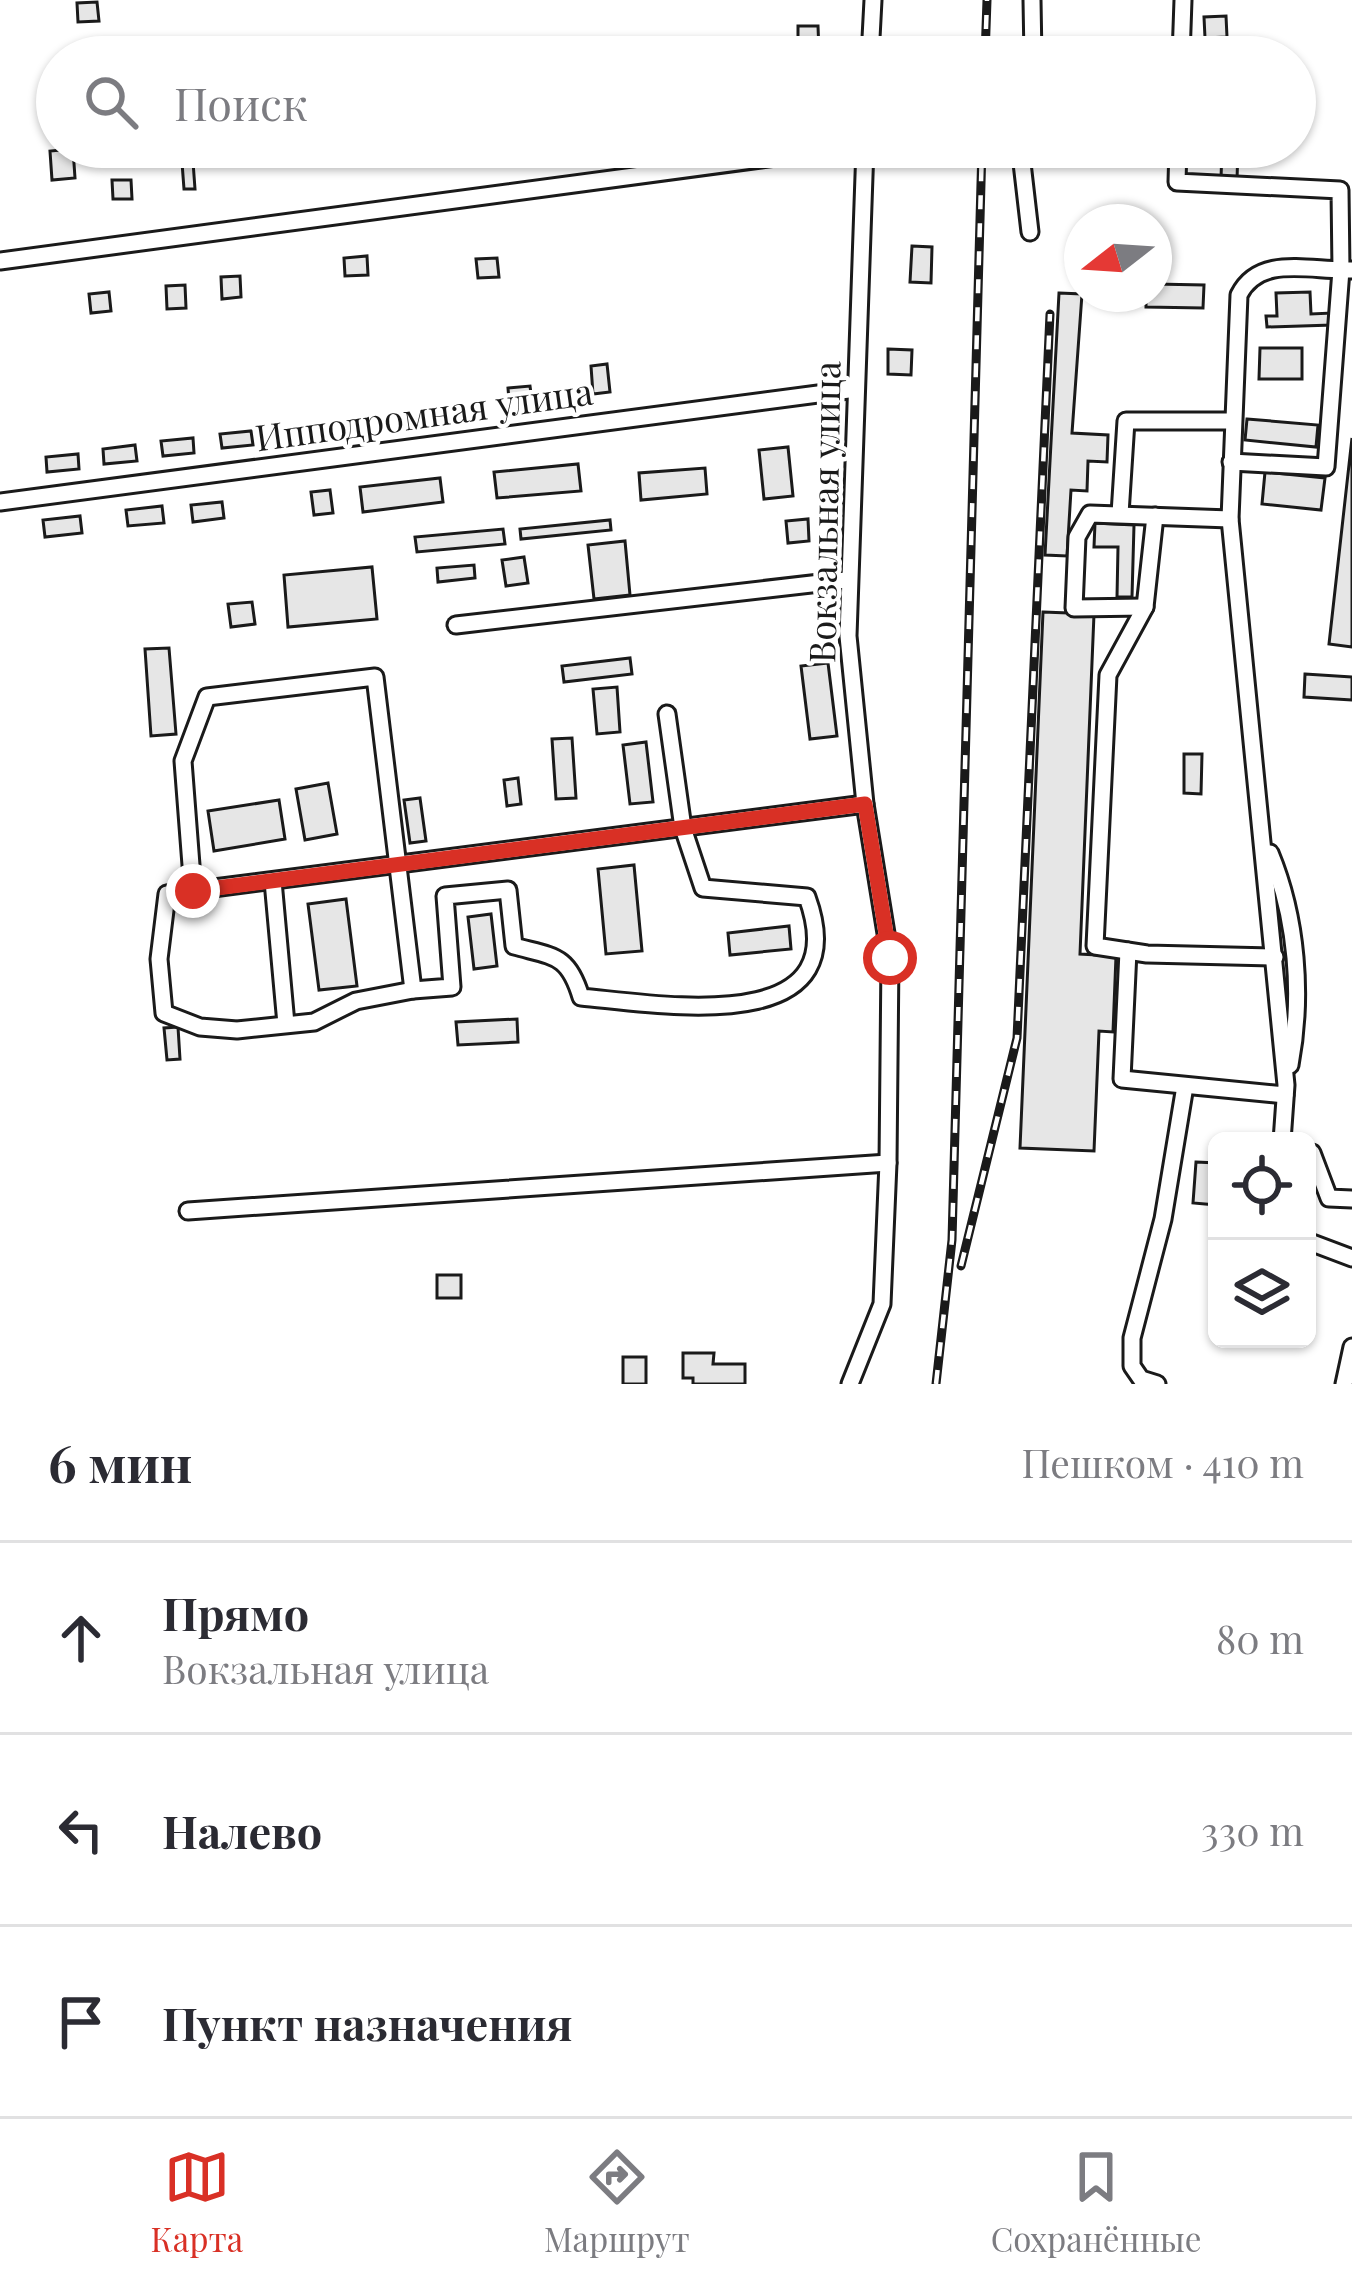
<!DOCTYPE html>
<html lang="ru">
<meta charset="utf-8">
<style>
:root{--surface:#fff;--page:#f7f7f7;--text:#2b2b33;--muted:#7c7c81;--line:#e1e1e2;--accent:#d93025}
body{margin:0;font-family:"Playfair Display",serif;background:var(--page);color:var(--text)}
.controls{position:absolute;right:36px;bottom:36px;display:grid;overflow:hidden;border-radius:18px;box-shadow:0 3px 9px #0004}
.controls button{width:108px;height:108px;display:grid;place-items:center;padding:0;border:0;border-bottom:3px solid var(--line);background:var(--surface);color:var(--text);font:60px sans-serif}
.compass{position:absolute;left:1064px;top:204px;width:108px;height:108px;border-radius:50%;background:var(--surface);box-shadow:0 3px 9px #0004;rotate:253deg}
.stop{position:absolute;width:36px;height:36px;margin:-27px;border:9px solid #d93025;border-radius:50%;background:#fff}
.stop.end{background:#d93025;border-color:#fff;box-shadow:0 3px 12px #0008}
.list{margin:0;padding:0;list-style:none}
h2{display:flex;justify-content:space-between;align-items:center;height:156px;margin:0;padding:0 48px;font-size:51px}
h2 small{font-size:39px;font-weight:400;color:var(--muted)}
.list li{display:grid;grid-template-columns:78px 1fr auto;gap:36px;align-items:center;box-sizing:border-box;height:192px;padding:0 48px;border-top:3px solid var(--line)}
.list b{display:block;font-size:45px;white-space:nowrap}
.list p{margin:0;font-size:39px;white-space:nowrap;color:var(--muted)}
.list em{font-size:39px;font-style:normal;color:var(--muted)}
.icon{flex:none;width:66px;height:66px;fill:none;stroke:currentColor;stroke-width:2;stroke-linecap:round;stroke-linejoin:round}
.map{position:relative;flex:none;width:1352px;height:1384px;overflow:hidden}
.search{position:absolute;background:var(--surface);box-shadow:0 3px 9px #0004;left:36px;right:36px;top:36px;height:132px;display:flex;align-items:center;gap:30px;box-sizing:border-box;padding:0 42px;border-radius:66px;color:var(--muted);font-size:45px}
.sheet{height:732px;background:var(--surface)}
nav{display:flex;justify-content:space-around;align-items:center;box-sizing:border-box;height:168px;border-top:3px solid var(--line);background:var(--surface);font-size:33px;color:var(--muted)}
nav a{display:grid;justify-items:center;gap:6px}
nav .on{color:var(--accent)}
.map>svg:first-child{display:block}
.building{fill:#e6e6e6;stroke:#1a1a1a;stroke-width:3}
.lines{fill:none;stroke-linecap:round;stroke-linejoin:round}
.minor-casing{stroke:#1a1a1a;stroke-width:21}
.minor{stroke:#fff;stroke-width:15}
.rail-casing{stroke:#1a1a1a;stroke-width:9}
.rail{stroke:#fff;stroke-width:4.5;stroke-dasharray:14;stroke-linecap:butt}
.route{stroke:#d93025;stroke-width:15}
.labels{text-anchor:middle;stroke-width:9;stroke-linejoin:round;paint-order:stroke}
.street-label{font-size:36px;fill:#1a1a1a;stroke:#fff}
</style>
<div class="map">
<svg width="1352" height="1384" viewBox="0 0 1352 1384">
<rect width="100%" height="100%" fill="#fff"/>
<!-- building -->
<g class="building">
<path d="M97 2 99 21 78 22 77 3Z"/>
<path d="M1226 16 1227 37 1205 38 1204 17Z"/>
<path d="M798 26H818L819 53H798Z"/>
<path d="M1222 147H1238L1237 180 1221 179Z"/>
<path d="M192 148 195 189H184L181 149Z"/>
<path d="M73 149 75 178 52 180 50 151Z"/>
<path d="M112 180H131L132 199H113Z"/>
<path d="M912 246 932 247 931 283 910 282Z"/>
<path d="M367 256 368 275 345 276 344 258Z"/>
<path d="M497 258 499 277 478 278 476 259Z"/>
<path d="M240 276 241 297 222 299 221 277Z"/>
<path d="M1154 284 1204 285 1203 308 1146 307V294H1154Z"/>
<path d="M185 285 186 308 167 309 166 286Z"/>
<path d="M109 292 111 311 91 313 89 294Z"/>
<path d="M1310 292 1311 314 1332 313V325L1267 327 1266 316H1277L1276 293Z"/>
<path d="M1059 293 1082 294 1072 433 1108 435 1107 462 1088 461 1087 491 1071 490 1067 556 1045 555Z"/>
<path d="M1260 348H1302V379H1259Z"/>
<path d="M888 349 912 350 911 375 888 374Z"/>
<path d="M607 364 610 392 593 394 591 366Z"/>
<path d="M530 386 533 409 510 412 508 388Z"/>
<path d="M1247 419 1318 425 1316 447 1245 440Z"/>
<path d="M251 431 253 445 222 448 220 434Z"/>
<path d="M193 438 194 453 163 456 161 441Z"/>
<path d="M1352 438V647L1329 644Z"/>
<path d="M135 445 137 461 104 464 103 449Z"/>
<path d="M788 447 793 496 764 499 759 450Z"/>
<path d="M78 454 79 469 47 472 46 457Z"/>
<path d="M578 464 581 491 497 498 494 472Z"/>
<path d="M705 468 707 494 641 500 639 473Z"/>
<path d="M1265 472 1325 478 1321 510 1262 504Z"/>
<path d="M440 478 443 502 363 512 360 487Z"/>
<path d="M330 490 333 513 314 515 311 492Z"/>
<path d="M222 502 224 518 193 522 191 505Z"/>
<path d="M162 506 164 523 128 526 126 510Z"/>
<path d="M80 516 82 533 45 537 43 520Z"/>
<path d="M808 519 809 541 788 543 786 521Z"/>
<path d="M610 520 611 530 521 539 520 529Z"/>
<path d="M1095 523 1134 525 1132 597H1117L1118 547H1094Z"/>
<path d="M503 529 505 544 417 552 415 537Z"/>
<path d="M625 541 630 595 594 599 588 545Z"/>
<path d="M524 557 528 583 506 586 502 560Z"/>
<path d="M474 565 475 578 438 582 437 568Z"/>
<path d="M372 567 377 619 288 627 284 575Z"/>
<path d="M252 602 255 624 231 627 228 604Z"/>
<path d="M1043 612 1094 614 1080 954 1116 956 1113 1032 1099 1031 1094 1151 1020 1148Z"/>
<path d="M169 648 176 734 151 736 145 649Z"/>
<path d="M630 658 632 674 564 682 562 666Z"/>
<path d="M828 663 837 736 810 739 801 666Z"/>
<path d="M1305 674 1352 677V700L1304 697Z"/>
<path d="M617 687 620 732 597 734 593 689Z"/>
<path d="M572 738 576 798 556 799 552 739Z"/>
<path d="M646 742 653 802 630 804 623 745Z"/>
<path d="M1184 754H1202L1201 794 1184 793Z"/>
<path d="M518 778 521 804 507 806 504 780Z"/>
<path d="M328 783 337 834 305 840 296 789Z"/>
<path d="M420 798 426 841 410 843 404 800Z"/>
<path d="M279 800 285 839 214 851 208 811Z"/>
<path d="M634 865 642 951 606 954 598 869Z"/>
<path d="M346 899 357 986 319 990 308 904Z"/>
<path d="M491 914 497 966 474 969 468 917Z"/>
<path d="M789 926 791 949 730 955 728 933Z"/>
<path d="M517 1019 518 1042 458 1045 456 1022Z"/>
<path d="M178 1027 180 1059 167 1060 164 1028Z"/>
<path d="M1196 1162 1217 1163V1205L1193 1203Z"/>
<rect x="437" y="1275" width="24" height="23"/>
<path d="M683 1353H714L713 1364H745V1384H693V1378H683Z"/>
<rect x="623" y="1357" width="23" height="27"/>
</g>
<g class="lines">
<!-- minor casing -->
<g class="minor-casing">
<g id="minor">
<path d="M1032 0 1033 57"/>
<path d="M870 57 873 0"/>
<path d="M1181 57 1183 0"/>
<path d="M1026 147 1022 163 1030 232"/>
<path d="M1178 147 1177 182 1340 190 1341 270C1303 269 1258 257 1239 295L1230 519 1286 1085 1282 1141"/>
<path d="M0 261 850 147"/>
<path d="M1231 462 1326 467 1341 270H1352"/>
<path d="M0 502 856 389"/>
<path d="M1120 514 1126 421H1232"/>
<path d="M1155 516 1145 607 1108 675 1095 946 1147 954 1275 957"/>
<path d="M1145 607 1074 608 1077 537 1090 514 1230 519"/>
<path d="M456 625 846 580"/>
<path d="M1270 853C1297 918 1303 996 1290 1065"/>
<path d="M273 881 286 1024"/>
<path d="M193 891 183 761 207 697 375 677 413 990 452 987 445 896 508 890 514 946C554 957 568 954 581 997 659 1004 859 1040 807 897L703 888 683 828 667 714"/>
<path d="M1128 951 1122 1079 1285 1095"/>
<path d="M413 990 356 1001 314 1022 237 1030 200 1027 164 1013 159 959 167 894 865 804"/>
<path d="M1307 1153H1312L1329 1198 1352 1199"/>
<path d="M188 1211 888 1163"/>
<path d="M1307 1241 1352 1258"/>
<path d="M850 1384 882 1304 888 1163 890 958 865 804 848 636 865 147"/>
<path d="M1157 1384 1141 1379 1132 1366V1338L1163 1219 1185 1086"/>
<path d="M1344 1384 1352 1347"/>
</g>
</g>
<!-- minor -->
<use href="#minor" class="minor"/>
<!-- rail casing -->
<g class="rail-casing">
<g id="rail">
<path d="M985 57 987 0"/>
<path d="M961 1266 1017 1038 1050 314"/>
<path d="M936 1384 952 1240 982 147"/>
</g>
</g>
<!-- rail -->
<use href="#rail" class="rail"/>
</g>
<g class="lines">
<!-- route -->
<path class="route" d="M193 891 865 804 890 958"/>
</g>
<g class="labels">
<!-- street labels -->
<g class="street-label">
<text transform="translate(424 415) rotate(-8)" y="13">Ипподромная улица</text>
<text transform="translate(825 512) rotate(-89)" y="13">Вокзальная улица</text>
</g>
</g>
</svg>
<div class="controls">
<button><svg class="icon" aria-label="locate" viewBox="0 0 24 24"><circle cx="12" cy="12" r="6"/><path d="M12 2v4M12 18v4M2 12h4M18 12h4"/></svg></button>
<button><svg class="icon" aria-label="layers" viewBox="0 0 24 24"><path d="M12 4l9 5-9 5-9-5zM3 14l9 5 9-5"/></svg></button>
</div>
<svg class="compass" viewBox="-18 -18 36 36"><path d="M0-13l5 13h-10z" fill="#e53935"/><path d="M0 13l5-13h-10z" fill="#7c7c81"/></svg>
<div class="stop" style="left:890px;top:958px"></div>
<div class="stop end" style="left:193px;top:891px"></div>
<div class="search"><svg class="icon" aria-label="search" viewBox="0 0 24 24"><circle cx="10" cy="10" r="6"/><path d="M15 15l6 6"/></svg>Поиск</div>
</div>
<section class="sheet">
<h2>6 мин<small>Пешком · 410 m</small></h2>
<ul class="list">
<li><svg class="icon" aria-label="ahead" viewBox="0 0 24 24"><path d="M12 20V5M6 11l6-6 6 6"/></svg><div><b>Прямо</b><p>Вокзальная улица</p></div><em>80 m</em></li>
<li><svg class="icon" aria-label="left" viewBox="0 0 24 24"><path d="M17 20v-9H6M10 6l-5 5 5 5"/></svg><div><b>Налево</b></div><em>330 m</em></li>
<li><svg class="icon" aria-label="arrive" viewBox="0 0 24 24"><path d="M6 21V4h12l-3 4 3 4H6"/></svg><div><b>Пункт назначения</b></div></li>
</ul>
</section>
<nav>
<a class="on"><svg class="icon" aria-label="map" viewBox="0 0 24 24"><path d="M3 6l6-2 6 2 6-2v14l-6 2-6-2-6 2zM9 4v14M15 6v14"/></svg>Карта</a>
<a><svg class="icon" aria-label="directions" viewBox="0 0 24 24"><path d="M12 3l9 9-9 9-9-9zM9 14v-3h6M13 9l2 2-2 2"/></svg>Маршрут</a>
<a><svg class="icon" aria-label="saved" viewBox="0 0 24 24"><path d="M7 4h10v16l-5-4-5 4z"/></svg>Сохранённые</a>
</nav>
